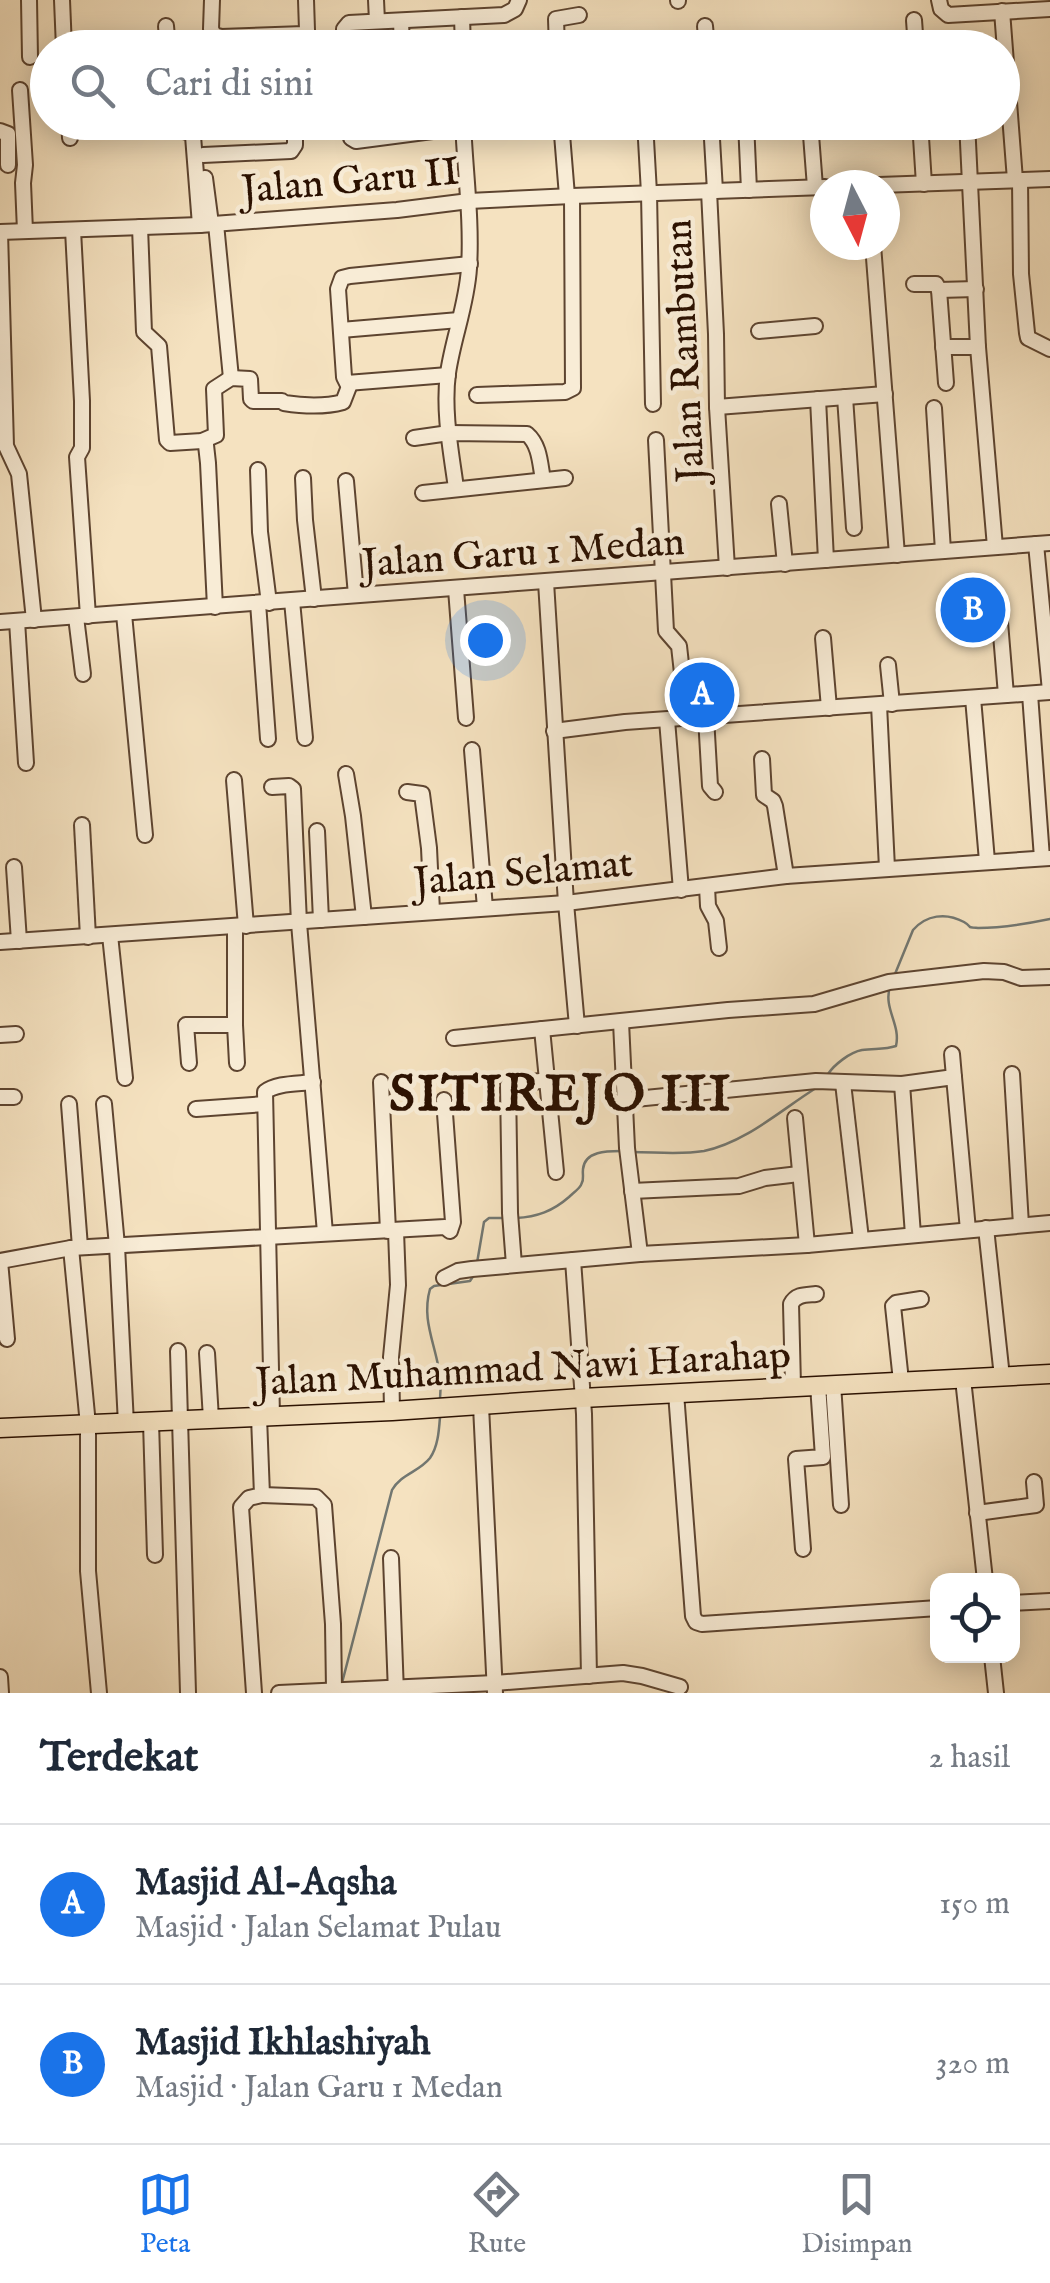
<!DOCTYPE html>
<html lang="id">
<meta charset="utf-8">
<style>
:root{--surface:#fff;--page:#f2f2f3;--text:#1f2937;--muted:#747a83;--line:#e0e1e3;--accent:#1a73e8}
body{margin:0;font-family:"IM FELL English",serif;background:var(--page);color:var(--text)}
.controls{position:absolute;right:30px;bottom:30px;display:grid;overflow:hidden;border-radius:20px;box-shadow:0 5px 25px #0003}
.controls button{width:90px;height:90px;display:grid;place-items:center;padding:0;border:0;border-bottom:2px solid var(--line);background:var(--surface);color:var(--text);font:50px sans-serif}
.compass{position:absolute;left:810px;top:170px;width:90px;height:90px;border-radius:50%;background:var(--surface);box-shadow:0 5px 25px #0003;rotate:174deg}
.you{position:absolute;left:485px;top:640px;width:35px;height:35px;margin:-25px;border:8px solid #fff;border-radius:50%;background:#1a73e8;box-shadow:0 0 0 15px #1a73e833}
.badge{display:grid;place-items:center;width:65px;height:65px;border-radius:50%;background:var(--accent);color:#fff;font-size:32px;font-weight:700}
.pin{position:absolute;translate:-50% -50%;border:5px solid #fff;box-shadow:0 2px 10px #0006}
.list{margin:0;padding:0;list-style:none}
h2{display:flex;justify-content:space-between;align-items:center;height:130px;margin:0;padding:0 40px;font-size:42px}
h2 small{font-size:32px;font-weight:400;color:var(--muted)}
.list li{display:grid;grid-template-columns:65px 1fr auto;gap:30px;align-items:center;box-sizing:border-box;height:160px;padding:0 40px;border-top:2px solid var(--line)}
.list b{display:block;font-size:38px;white-space:nowrap}
.list p{margin:0;font-size:32px;white-space:nowrap;color:var(--muted)}
.list em{font-size:32px;font-style:normal;color:var(--muted)}
.icon{flex:none;width:55px;height:55px;fill:none;stroke:currentColor;stroke-width:2;stroke-linecap:round;stroke-linejoin:round}
.map{position:relative;flex:none;width:1050px;height:1693px;overflow:hidden}
.search{position:absolute;background:var(--surface);box-shadow:0 5px 25px #0003;left:30px;right:30px;top:30px;height:110px;display:flex;align-items:center;gap:25px;box-sizing:border-box;padding:0 35px;border-radius:55px;color:var(--muted);font-size:38px}
.sheet{height:450px;background:var(--surface)}
nav{display:flex;justify-content:space-around;align-items:center;box-sizing:border-box;height:140px;border-top:2px solid var(--line);background:var(--surface);font-size:28px;color:var(--muted)}
nav a{display:grid;justify-items:center;gap:5px}
nav .on{color:var(--accent)}
.map>svg:first-child{display:block}
.lines{fill:none;stroke-linecap:round;stroke-linejoin:round}
.stream{stroke:#727771;stroke-width:2.5}
.minor-casing{stroke:#5d4430;stroke-width:18}
.major-casing{stroke:#2a1000;stroke-width:21}
.minor{stroke:#f8ecd6;stroke-width:14}
.major{stroke:#f5e2c0;stroke-width:18}
.labels{text-anchor:middle;stroke-width:9;stroke-linejoin:round;paint-order:stroke}
.street-label{font-size:40px;fill:#2a1000;stroke:#f8ecd6}
.district-label{font-size:50px;font-weight:bold;letter-spacing:2.5px;fill:#2a1000;stroke:#f8ecd6}
</style>
<div class="map">
<svg width="1050" height="1693" viewBox="0 0 1050 1693">
<rect width="100%" height="100%" fill="#f5e2c0"/>
<filter id="stains"><feTurbulence type="fractalNoise" baseFrequency=".002" numOctaves="4"/><feColorMatrix values="0 0 0 0 .2 0 0 0 0 .09 0 0 0 0 .02 0 0 0 .5 -.17"/></filter>
<radialGradient id="worn" r=".72"><stop offset=".6" stop-color="#630" stop-opacity="0"/><stop offset="1" stop-color="#630" stop-opacity=".3"/></radialGradient>
<g class="lines">
<!-- stream -->
<g class="stream">
<path d="M895 974 913 930C926 915 946 912 964 922 974 928 965 927 978 928 1002 928 1026 924 1050 919"/>
<path d="M828 1074C834 1065 850 1052 862 1050 874 1048 884 1050 896 1046 901 1024 883 1009 890 986"/>
<path d="M632 1152C656 1152 680 1155 704 1151 746 1142 781 1110 816 1088"/>
<path d="M516 1218C537 1217 553 1211 569 1197 572 1194 579 1189 581 1185 585 1178 582 1177 583 1169 585 1150 609 1151 624 1151"/>
<path d="M477 1263 484 1222 489 1218H503"/>
<path d="M440 1399C441 1388 441 1376 438 1365 433 1339 422 1317 430 1289L434 1286 470 1281 474 1275"/>
<path d="M342 1683 392 1490C401 1474 419 1472 430 1458 438 1447 439 1430 440 1417"/>
</g>
<!-- minor casing -->
<g class="minor-casing">
<g id="minor">
<path d="M29 0 30 57"/>
<path d="M62 0 64 48"/>
<path d="M212 0 211 29 214 35 221 37 304 34 307 30 306 0"/>
<path d="M376 0 377 21"/>
<path d="M678 0V1"/>
<path d="M939 0 941 9 948 15 1050 9"/>
<path d="M1002 11 1015 180"/>
<path d="M462 17 463 48"/>
<path d="M914 20 916 48"/>
<path d="M401 21 402 48"/>
<path d="M166 26 168 48"/>
<path d="M705 26 707 48"/>
<path d="M640 41V48"/>
<path d="M741 43V48"/>
<path d="M345 48 344 29 349 23 504 15 515 9 519 0"/>
<path d="M557 48 556 19 579 15"/>
<path d="M20 90 25 165 23 183 25 231"/>
<path d="M69 122 70 138"/>
<path d="M173 122 176 129 191 133 193 136 200 225"/>
<path d="M349 122 351 138 356 141 463 127"/>
<path d="M561 122 567 196"/>
<path d="M645 122 649 193 653 404"/>
<path d="M711 122 715 191"/>
<path d="M746 122 749 190"/>
<path d="M810 122 815 187"/>
<path d="M920 122 924 184"/>
<path d="M967 122 978 347 995 547"/>
<path d="M494 128 561 124"/>
<path d="M0 131 8 134V165"/>
<path d="M203 155 291 151 295 145V122"/>
<path d="M205 178 211 224"/>
<path d="M1020 180 1021 274 1027 333 1028 338 1050 349"/>
<path d="M879 185 1050 179"/>
<path d="M709 191 716 334 717 407 727 568"/>
<path d="M216 224 231 378"/>
<path d="M140 227 144 332 159 346 167 440 170 443 202 441 216 435 214 389 231 378 250 379 251 399 253 401H282L284 403C303 406 325 407 343 402L350 384"/>
<path d="M73 230 82 401V448L77 457 88 616"/>
<path d="M0 232 200 225 397 210 469 201 572 196 825 187"/>
<path d="M0 232 6 446 19 474 34 620"/>
<path d="M873 245 897 555"/>
<path d="M914 284H936L939 290 976 289"/>
<path d="M939 290 946 383"/>
<path d="M341 330 459 320"/>
<path d="M759 331 815 326"/>
<path d="M943 347H978"/>
<path d="M448 375 347 383 344 377 338 289 342 278 350 276 470 264"/>
<path d="M477 395 565 392 573 388 572 196"/>
<path d="M845 397 854 528"/>
<path d="M818 399 826 560"/>
<path d="M717 407 885 394"/>
<path d="M934 408 943 551"/>
<path d="M414 438 449 433 527 434C540 445 540 464 543 480"/>
<path d="M656 440 666 631 679 646 687 718"/>
<path d="M202 441 206 445 208 463 215 607"/>
<path d="M258 470 260 532 269 603"/>
<path d="M303 478 305 520 314 599"/>
<path d="M346 481 356 595"/>
<path d="M456 488C451 451 443 411 448 373 453 338 467 304 469 268 472 220 465 171 463 122"/>
<path d="M423 493 565 478"/>
<path d="M779 504 785 564"/>
<path d="M1036 544 1050 691"/>
<path d="M546 582 566 903 577 1026"/>
<path d="M456 589 466 718"/>
<path d="M292 601 305 738"/>
<path d="M258 603 268 739"/>
<path d="M999 610 1006 695"/>
<path d="M124 614 145 835"/>
<path d="M76 617 83 674"/>
<path d="M17 621 26 763"/>
<path d="M0 622 1050 543"/>
<path d="M823 638 829 708"/>
<path d="M888 665 892 704"/>
<path d="M1030 694 1042 858"/>
<path d="M973 698 987 861"/>
<path d="M879 705 887 868"/>
<path d="M706 717 710 786 715 792"/>
<path d="M667 720 681 890"/>
<path d="M554 731 625 722 1050 692"/>
<path d="M472 750 485 908"/>
<path d="M762 759 764 795 773 801 775 806 786 876"/>
<path d="M346 774 353 816 364 917"/>
<path d="M234 780 246 926"/>
<path d="M272 787 289 786 293 789 299 923 325 1233"/>
<path d="M407 792 422 794 429 848 432 911"/>
<path d="M82 825 88 937"/>
<path d="M317 831 321 920"/>
<path d="M14 867 19 941"/>
<path d="M707 887 708 906 716 921 719 948"/>
<path d="M110 935 125 1078"/>
<path d="M0 942 566 903 786 876 1050 858"/>
<path d="M621 1022 627 1148 640 1254"/>
<path d="M235 1025 237 1063"/>
<path d="M542 1029 556 1172"/>
<path d="M0 1035 16 1034"/>
<path d="M454 1038 728 1010 814 1004 889 982 984 971 1004 972 1021 978 1050 977"/>
<path d="M952 1054 954 1077"/>
<path d="M189 1063 186 1025H235V927"/>
<path d="M1012 1074 1021 1225"/>
<path d="M381 1082 388 1231"/>
<path d="M843 1083 861 1239"/>
<path d="M902 1084 913 1235"/>
<path d="M0 1097H14"/>
<path d="M625 1100 816 1081 902 1084 954 1077 968 1230"/>
<path d="M69 1104 80 1247"/>
<path d="M104 1104 117 1246 126 1424"/>
<path d="M196 1109 265 1104"/>
<path d="M795 1118 807 1245"/>
<path d="M632 1191 739 1186 765 1178 799 1174"/>
<path d="M986 1228 1002 1377"/>
<path d="M71 1248 88 1425V1571L99 1693"/>
<path d="M573 1260 584 1414 589 1676"/>
<path d="M0 1261 71 1248 445 1227 450 1231 453 1222 444 1100"/>
<path d="M0 1261 7 1339"/>
<path d="M514 1265 510 1213 508 1085 548 1080"/>
<path d="M444 1278 458 1271 472 1269 640 1254 807 1245 1050 1223"/>
<path d="M178 1351 188 1693"/>
<path d="M207 1353 211 1419"/>
<path d="M963 1379 985 1580"/>
<path d="M901 1381 893 1306 896 1303 921 1299"/>
<path d="M833 1384 841 1505"/>
<path d="M793 1386 791 1304C796 1294 806 1295 816 1294"/>
<path d="M676 1393 693 1616 696 1622 702 1624 938 1608"/>
<path d="M481 1406 495 1693"/>
<path d="M392 1411 391 1357 398 1285 396 1231"/>
<path d="M272 1416 265 1092C276 1083 298 1084 313 1082"/>
<path d="M151 1422 155 1555"/>
<path d="M262 1495 316 1497 324 1505 333 1624 334 1689"/>
<path d="M977 1513 1036 1505 1034 1482"/>
<path d="M803 1549 796 1459 823 1457 818 1385"/>
<path d="M391 1558 396 1693"/>
<path d="M1012 1603 1050 1601"/>
<path d="M992 1656 996 1693"/>
<path d="M0 1677 1 1693"/>
<path d="M254 1693 241 1507 249 1498 262 1495 259 1417"/>
<path d="M279 1693 495 1683 623 1673 642 1676 680 1687"/>
</g>
</g>
<!-- major casing -->
<g class="major-casing">
<path id="major" d="M0 1428 392 1411 582 1398 1050 1374"/>
</g>
<!-- minor -->
<use href="#minor" class="minor"/>
<!-- major -->
<use href="#major" class="major"/>
</g>
<g class="labels">
<!-- street labels -->
<g class="street-label">
<text transform="translate(350 179) rotate(-5)" y="14">Jalan Garu II</text>
<text transform="translate(683 351) rotate(-93)" y="14">Jalan Rambutan</text>
<text transform="translate(523 551) rotate(-4)" y="14">Jalan Garu 1 Medan</text>
<text transform="translate(523 871) rotate(-5)" y="14">Jalan Selamat</text>
<text transform="translate(523 1367) rotate(-3)" y="14">Jalan Muhammad Nawi Harahap</text>
</g>
<!-- district labels -->
<g class="district-label">
<text x="561" y="1110">SITIREJO III</text>
</g>
</g>
<rect width="100%" height="100%" filter="url(#stains)"/>
<rect width="100%" height="100%" fill="url(#worn)"/>
</svg>
<div class="controls">
<button><svg class="icon" aria-label="locate" viewBox="0 0 24 24"><circle cx="12" cy="12" r="6"/><path d="M12 2v4M12 18v4M2 12h4M18 12h4"/></svg></button>
</div>
<svg class="compass" viewBox="-18 -18 36 36"><path d="M0-13l5 13h-10z" fill="#e53935"/><path d="M0 13l5-13h-10z" fill="#747a83"/></svg>
<div class="you"></div>
<div class="pin badge" style="left:702px;top:695px">A</div>
<div class="pin badge" style="left:973px;top:610px">B</div>
<div class="search"><svg class="icon" aria-label="search" viewBox="0 0 24 24"><circle cx="10" cy="10" r="6"/><path d="M15 15l6 6"/></svg>Cari di sini</div>
</div>
<section class="sheet">
<h2>Terdekat<small>2 hasil</small></h2>
<ul class="list">
<li><span class="badge">A</span><div><b>Masjid Al-Aqsha</b><p>Masjid · Jalan Selamat Pulau</p></div><em>150 m</em></li>
<li><span class="badge">B</span><div><b>Masjid Ikhlashiyah</b><p>Masjid · Jalan Garu 1 Medan</p></div><em>320 m</em></li>
</ul>
</section>
<nav>
<a class="on"><svg class="icon" aria-label="map" viewBox="0 0 24 24"><path d="M3 6l6-2 6 2 6-2v14l-6 2-6-2-6 2zM9 4v14M15 6v14"/></svg>Peta</a>
<a><svg class="icon" aria-label="directions" viewBox="0 0 24 24"><path d="M12 3l9 9-9 9-9-9zM9 14v-3h6M13 9l2 2-2 2"/></svg>Rute</a>
<a><svg class="icon" aria-label="saved" viewBox="0 0 24 24"><path d="M7 4h10v16l-5-4-5 4z"/></svg>Disimpan</a>
</nav>
